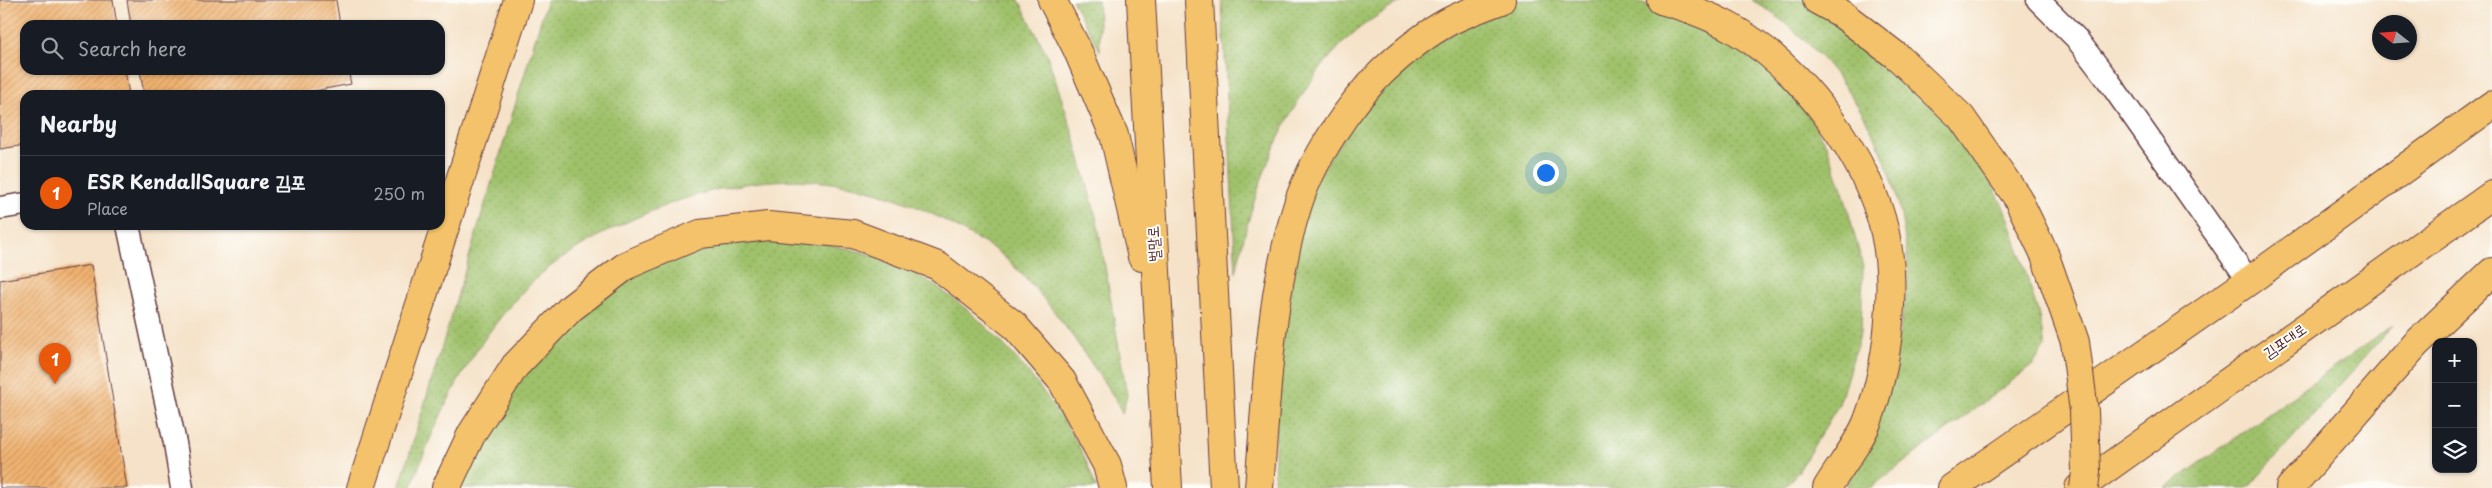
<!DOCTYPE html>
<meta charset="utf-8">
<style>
:root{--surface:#171b24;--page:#242831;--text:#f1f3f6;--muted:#9ea1a6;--line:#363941;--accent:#ea580c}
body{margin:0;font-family:"Playpen Sans","Poor Story",sans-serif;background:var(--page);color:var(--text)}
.controls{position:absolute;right:15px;bottom:15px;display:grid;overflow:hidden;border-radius:10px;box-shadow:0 1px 4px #0004}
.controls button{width:45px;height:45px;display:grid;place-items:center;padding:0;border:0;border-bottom:1px solid var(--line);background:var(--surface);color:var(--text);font:25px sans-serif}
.compass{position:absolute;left:2372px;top:15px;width:45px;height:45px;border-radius:50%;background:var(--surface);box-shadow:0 1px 4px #0004;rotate:287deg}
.you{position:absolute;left:1545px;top:172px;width:18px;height:18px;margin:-12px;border:4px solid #fff;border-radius:50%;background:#1a73e8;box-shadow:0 0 0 8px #1a73e833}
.badge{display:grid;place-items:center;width:32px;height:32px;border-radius:50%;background:var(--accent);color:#fff;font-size:16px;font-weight:700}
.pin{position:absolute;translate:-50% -41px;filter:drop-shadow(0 1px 2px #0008)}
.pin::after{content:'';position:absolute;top:26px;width:18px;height:15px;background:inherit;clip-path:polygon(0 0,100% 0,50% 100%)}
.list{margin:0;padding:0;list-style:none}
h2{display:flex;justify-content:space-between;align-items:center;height:65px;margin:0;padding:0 20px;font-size:21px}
h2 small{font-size:16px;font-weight:400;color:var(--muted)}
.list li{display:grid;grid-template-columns:32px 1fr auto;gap:15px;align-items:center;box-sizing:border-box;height:75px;padding:0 20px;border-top:1px solid var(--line)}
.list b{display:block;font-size:19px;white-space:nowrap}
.list p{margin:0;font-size:16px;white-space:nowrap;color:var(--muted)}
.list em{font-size:16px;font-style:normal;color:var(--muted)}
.icon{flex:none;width:28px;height:28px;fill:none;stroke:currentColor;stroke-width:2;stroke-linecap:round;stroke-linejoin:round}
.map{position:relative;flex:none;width:2492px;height:488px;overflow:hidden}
.search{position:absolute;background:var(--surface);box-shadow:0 1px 4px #0004;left:20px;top:20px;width:425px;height:55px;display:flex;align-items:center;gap:12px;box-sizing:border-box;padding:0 18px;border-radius:15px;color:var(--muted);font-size:19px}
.panel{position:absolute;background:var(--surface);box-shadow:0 1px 4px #0004;left:20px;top:90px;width:425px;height:140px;border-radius:15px}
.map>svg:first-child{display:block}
.grass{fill:url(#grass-dots);stroke:#74704a}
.building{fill:url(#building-hatch)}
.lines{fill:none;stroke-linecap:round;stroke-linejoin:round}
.service-casing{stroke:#643c43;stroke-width:25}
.primary-casing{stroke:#643c43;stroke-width:30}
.trunk-casing{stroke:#643c43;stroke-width:30}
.service{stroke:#fff;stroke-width:22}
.primary{stroke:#f4c26a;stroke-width:28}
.trunk{stroke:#f4c26a;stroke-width:28}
.trunk-bridge-casing{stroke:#643c43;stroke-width:30;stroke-linecap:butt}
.trunk-bridge{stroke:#f4c26a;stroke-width:28}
.labels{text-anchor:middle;stroke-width:4;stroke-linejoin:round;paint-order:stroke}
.street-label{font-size:15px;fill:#4a1f2b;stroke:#fdfcf7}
</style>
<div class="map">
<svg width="2492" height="488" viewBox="0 0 2492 488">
<defs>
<pattern id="grass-dots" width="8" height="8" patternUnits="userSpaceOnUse" patternTransform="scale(1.25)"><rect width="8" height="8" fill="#9fc16a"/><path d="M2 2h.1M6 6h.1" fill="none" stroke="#8aa55c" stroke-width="1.8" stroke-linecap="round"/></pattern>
<pattern id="building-hatch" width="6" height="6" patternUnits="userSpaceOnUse" patternTransform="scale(1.25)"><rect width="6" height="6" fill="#f1b371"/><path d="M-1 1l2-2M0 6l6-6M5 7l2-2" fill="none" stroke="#c5915d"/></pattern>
</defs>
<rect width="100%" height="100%" fill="#fdfcf7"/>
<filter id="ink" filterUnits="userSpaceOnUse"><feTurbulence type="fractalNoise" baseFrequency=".02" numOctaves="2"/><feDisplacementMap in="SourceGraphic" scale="10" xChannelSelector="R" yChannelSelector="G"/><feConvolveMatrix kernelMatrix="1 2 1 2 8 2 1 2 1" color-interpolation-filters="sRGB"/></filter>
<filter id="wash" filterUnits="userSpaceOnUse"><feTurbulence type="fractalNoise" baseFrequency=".0096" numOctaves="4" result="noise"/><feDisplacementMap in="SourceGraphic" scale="20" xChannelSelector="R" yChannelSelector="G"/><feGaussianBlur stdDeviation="1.12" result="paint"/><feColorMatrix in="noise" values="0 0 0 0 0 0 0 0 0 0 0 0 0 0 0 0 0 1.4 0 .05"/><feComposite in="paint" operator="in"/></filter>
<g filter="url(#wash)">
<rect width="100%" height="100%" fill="#f5e2c8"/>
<!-- grass -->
<g class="grass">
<path d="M547 0H1019L1047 55 1072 130 1097 220 1127 395 1122 414 1116 400C1082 350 1049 297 1003 256 992 246 976 239 963 231 851 163 743 167 627 222 590 239 553 260 525 289 471 346 437 415 411 488H399Z"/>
<path d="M1072 0H1098L1100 51Z"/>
<path d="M1222 0H1404C1381 13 1357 27 1339 47 1282 108 1252 192 1236 273Z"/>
<path d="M1513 0H1630L1673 11 1727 37 1772 74 1801 104 1827 146 1844 195 1863 267 1861 332 1839 404 1798 472 1784 488H1274L1277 381 1303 200 1386 71Z"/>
<path d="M1752 0H1825L1895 50 1989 177 2009 219 2038 312 2045 346 2033 365 1870 488H1846C1873 428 1893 379 1903 312 1905 300 1908 287 1908 275 1909 264 1906 252 1905 241 1894 143 1836 51 1752 0Z"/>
<path d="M770 236C806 241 844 245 878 257 960 284 1037 373 1079 446 1086 459 1091 474 1096 488H457L507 394 556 329 646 269 717 246Z"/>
<path d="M2393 325 2248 488H2165Z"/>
</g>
<g id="blocks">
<!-- building -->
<g class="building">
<path d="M0 0H113L117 25H25V70H125L129 95H25V145L0 149Z"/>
<path d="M127 0H336L340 25H131Z"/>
<path d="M140 70H348L351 84 293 95H144Z"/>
<path d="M91 265 127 488H0V280Z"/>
</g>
</g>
</g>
<g filter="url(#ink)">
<use href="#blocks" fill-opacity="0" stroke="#643c43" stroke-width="1"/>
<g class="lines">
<!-- service casing -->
<g class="service-casing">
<g id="service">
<path d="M2038 0 2076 38 2108 80 2249 281"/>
<path d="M0 208 25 204"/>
<path d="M128 225 175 443 182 488"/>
</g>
</g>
<!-- primary casing -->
<g class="primary-casing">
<g id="primary">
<path d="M1952 488 2249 281 2492 105"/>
<path d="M2079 488 2492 195"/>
</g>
</g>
<!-- trunk casing -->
<g class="trunk-casing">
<g id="trunk">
<path d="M1052 0 1077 49 1114 135 1142 257"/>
<path d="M1141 0 1168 488"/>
<path d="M1199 0 1224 488"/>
<path d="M1661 0C1686 7 1712 16 1735 30 1802 69 1868 157 1885 233 1897 288 1888 367 1868 420 1861 440 1839 468 1827 488"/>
<path d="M1817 0 1839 12 1899 58 1961 117 2017 197 2044 253"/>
<path d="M361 488 518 0"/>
<path d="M446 488 472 433 515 366 571 308 627 265 700 234 768 226 853 234 938 266 1014 325 1062 381 1107 465 1113 488"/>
<path d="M1259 488C1267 394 1269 295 1298 204 1312 160 1349 104 1382 72 1402 53 1424 35 1448 22 1465 13 1483 7 1501 0"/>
<path d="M2290 488 2416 344 2492 272"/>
</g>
</g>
<!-- service -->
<use href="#service" class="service"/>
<!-- primary -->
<use href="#primary" class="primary"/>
<!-- trunk -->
<use href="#trunk" class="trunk"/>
<!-- trunk-bridge casing -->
<g class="trunk-bridge-casing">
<path id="trunk-bridge" d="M2044 253 2075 342 2084 411 2086 472 2084 488"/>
</g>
<!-- trunk-bridge -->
<use href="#trunk-bridge" class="trunk-bridge"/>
</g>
</g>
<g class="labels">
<!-- street labels -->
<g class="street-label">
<text transform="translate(1154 244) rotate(-93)" y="5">벌말로</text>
<text transform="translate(2285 341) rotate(-35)" y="5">김포대로</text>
</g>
</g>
</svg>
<div class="controls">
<button>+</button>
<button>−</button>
<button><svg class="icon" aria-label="layers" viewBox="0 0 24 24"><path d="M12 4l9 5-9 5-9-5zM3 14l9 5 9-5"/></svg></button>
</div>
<svg class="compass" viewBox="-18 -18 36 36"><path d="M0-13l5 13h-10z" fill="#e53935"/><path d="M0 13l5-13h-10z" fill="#9ea1a6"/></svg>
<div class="you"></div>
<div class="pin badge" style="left:55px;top:384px">1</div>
<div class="search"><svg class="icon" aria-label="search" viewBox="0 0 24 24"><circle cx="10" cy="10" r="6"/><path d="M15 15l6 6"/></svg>Search here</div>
<section class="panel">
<h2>Nearby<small></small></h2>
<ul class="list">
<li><span class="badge">1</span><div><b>ESR KendallSquare 김포</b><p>Place</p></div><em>250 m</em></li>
</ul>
</section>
</div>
